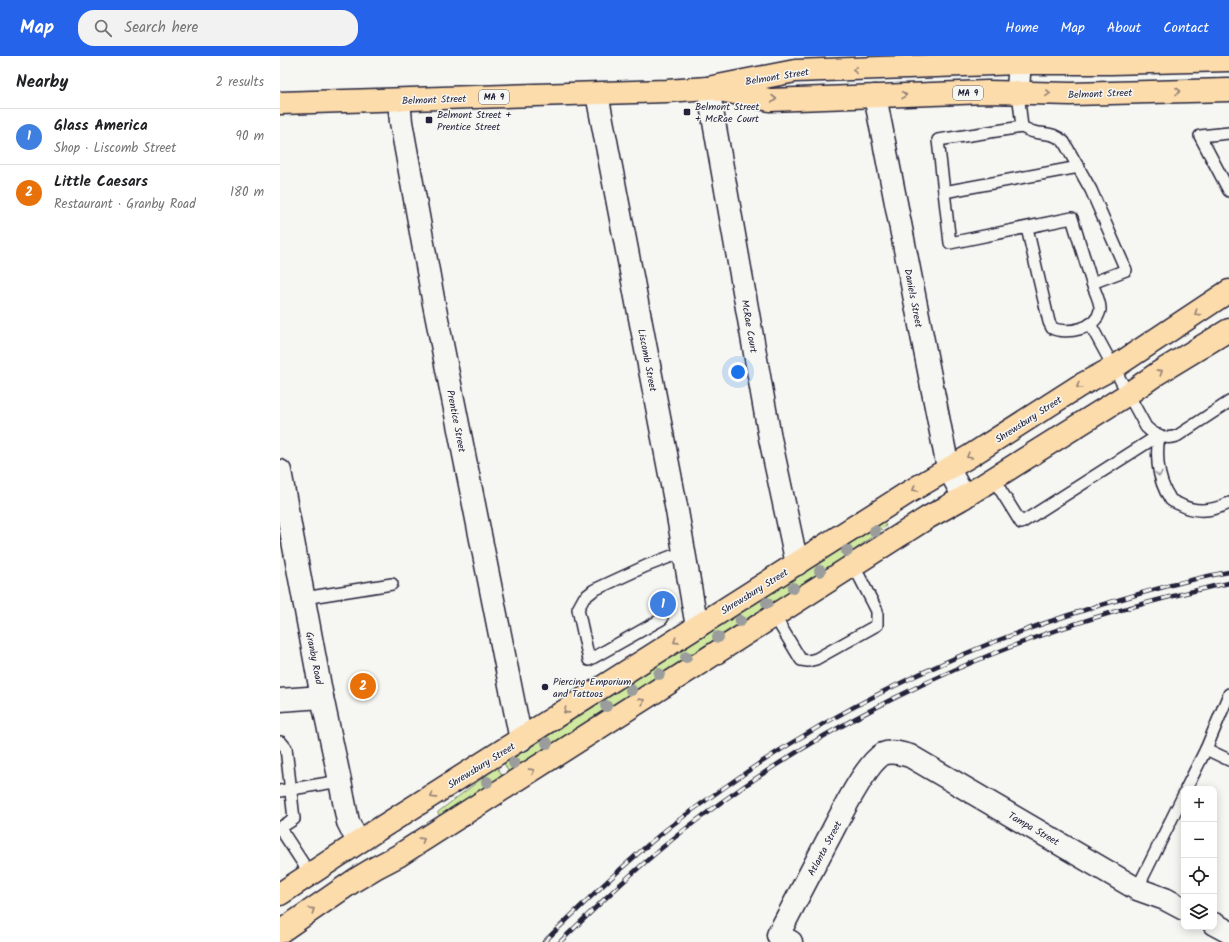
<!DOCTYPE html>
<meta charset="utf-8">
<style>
:root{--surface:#fff;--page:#f2f2f2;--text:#202124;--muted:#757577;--line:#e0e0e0;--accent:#2563eb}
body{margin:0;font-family:Kalam,sans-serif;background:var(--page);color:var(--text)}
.controls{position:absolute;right:12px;bottom:12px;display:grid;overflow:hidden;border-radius:8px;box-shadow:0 2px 10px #0003}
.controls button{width:36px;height:36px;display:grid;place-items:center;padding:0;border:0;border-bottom:1px solid var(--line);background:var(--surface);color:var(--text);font:20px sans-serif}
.you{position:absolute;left:458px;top:316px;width:14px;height:14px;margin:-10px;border:3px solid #fff;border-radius:50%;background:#1a73e8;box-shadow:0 0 0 6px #1a73e833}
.badge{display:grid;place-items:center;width:26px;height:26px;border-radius:50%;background:var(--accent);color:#fff;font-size:13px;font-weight:700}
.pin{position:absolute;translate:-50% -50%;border:2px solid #fff;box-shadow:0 1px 4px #0006}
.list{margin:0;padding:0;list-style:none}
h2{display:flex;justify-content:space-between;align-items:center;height:52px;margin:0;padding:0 16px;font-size:17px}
h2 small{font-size:13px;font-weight:400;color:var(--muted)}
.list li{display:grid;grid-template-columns:26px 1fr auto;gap:12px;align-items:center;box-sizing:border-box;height:56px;padding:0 16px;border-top:1px solid var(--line)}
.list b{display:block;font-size:15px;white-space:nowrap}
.list p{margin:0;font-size:13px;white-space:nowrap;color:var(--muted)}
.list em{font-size:13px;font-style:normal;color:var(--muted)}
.icon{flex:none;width:22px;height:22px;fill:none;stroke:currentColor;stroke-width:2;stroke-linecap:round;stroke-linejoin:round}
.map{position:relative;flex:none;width:949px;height:886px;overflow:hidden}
header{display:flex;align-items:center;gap:24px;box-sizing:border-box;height:56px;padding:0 20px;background:var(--accent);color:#fff}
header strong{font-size:19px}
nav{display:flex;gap:22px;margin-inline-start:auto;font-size:14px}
.search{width:280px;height:36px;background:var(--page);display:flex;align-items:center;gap:10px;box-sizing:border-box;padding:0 14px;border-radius:16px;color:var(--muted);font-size:15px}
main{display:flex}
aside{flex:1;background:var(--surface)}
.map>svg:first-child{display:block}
.green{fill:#d0e99f;stroke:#79866d}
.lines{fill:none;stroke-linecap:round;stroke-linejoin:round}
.lane-casing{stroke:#22223b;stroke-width:14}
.street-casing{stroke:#22223b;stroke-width:25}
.primary-casing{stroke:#22223b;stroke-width:25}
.highway-casing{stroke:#22223b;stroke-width:25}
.lane{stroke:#f6f6f2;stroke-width:11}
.street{stroke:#f6f6f2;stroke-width:22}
.primary{stroke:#fddcac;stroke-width:22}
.highway{stroke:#fddcac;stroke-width:22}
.rail-casing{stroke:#22223b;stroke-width:4.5}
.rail{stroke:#f6f6f2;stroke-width:3;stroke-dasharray:9;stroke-linecap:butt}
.tree{fill:#9a9d9b}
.oneway{stroke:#907f74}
.oneway2{stroke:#9797a0}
.poi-dot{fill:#22223b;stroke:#f6f6f2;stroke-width:1.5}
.labels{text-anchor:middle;stroke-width:3;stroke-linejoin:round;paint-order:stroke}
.shield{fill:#f6f6f2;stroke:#626272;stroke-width:1}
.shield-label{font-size:9px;font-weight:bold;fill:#22223b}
.street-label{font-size:10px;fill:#22223b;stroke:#f6f6f2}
.poi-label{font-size:10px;fill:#22223b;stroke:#f6f6f2;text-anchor:start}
</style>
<header>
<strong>Map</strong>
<div class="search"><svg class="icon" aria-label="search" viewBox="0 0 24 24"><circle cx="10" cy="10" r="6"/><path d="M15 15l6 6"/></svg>Search here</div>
<nav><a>Home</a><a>Map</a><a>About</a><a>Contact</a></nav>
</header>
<main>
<aside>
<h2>Nearby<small>2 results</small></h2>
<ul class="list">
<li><span class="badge" style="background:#3f7fe0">1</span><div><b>Glass America</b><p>Shop · Liscomb Street</p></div><em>90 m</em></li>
<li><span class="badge" style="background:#e8710a">2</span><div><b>Little Caesars</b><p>Restaurant · Granby Road</p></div><em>180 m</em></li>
</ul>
</aside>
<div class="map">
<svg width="949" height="886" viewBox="0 0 949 886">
<rect width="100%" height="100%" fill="#f6f6f2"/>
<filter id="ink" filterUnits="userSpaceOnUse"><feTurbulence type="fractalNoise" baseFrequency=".025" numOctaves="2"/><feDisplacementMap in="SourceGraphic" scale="8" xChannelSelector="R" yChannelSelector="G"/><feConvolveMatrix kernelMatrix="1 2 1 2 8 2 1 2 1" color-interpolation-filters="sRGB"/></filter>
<g filter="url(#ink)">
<!-- green -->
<g class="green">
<path d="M604 466 606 470 556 508 229 717 224 707Z"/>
<path d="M217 711 223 721 161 760 158 758V756Z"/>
</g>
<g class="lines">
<!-- lane casing -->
<g class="lane-casing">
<g id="lane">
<path d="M738 36 742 71C746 73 750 75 754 76 767 79 773 76 784 86L811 134 846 214 812 227C814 234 821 246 820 254 817 273 786 279 772 272L769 266 747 172"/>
<path d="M742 71 658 84 670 187 792 162 812 227"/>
<path d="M949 77 920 80 949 135"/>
<path d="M664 136 799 111"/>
<path d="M810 268 866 371C874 379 885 384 897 380L949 346"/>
<path d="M879 379C876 399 877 418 886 436 888 438 889 442 891 444 893 446 897 447 899 448 915 457 933 455 949 447"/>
<path d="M713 422 741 467 879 379"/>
<path d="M24 542 112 528"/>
<path d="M495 561 521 604 528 605 536 603 597 569V555L574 510"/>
<path d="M382 563 309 604 298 553 304 542 314 534 366 510 392 500 404 497"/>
<path d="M949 638 926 693 949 704"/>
<path d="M0 686H1L6 692 14 763 0 772"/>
<path d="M906 733 926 693"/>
<path d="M0 735 60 725"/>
<path d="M0 772 30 818"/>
<path d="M857 833 904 738"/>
</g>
</g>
<!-- street casing -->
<g class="street-casing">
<g id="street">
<path d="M428 32 490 382 517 508"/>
<path d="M738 36 740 0"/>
<path d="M317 38 397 455 417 571"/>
<path d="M595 40 668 412 684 441"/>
<path d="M119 44 121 66 154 248 241 684"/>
<path d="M0 415 42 641 60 725 68 766 78 786"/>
<path d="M0 644 42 641"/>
<path d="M934 868 949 876"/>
<path d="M511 886 498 879C514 848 530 818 546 787 557 767 584 709 603 698 612 694 622 698 630 700L857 833 885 843 904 853"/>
</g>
</g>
<!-- primary casing -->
<g class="primary-casing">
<g id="primary">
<path d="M0 838 91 778 629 436 690 400 799 330 833 312 949 235"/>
<path d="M0 876 75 824 95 812 118 800 647 462 681 443 848 338 878 317 949 274"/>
</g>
</g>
<!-- highway casing -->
<g class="highway-casing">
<g id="highway">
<path d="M439 34 490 44 707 36 791 38 949 34"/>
<path d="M0 47 387 35 428 32 515 15 740 7H831L949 4"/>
</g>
</g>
<!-- lane -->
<use href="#lane" class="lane"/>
<!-- street -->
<use href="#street" class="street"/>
<!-- primary -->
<use href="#primary" class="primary"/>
<!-- highway -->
<use href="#highway" class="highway"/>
<!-- rail casing -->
<g class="rail-casing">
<g id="rail">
<path d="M264 886C304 847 344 808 387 773 409 756 432 740 455 724 573 642 706 581 845 542 879 532 914 522 949 516"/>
<path d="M280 886C317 850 354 814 394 782 526 677 682 599 844 553 878 544 914 534 949 527"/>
</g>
</g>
<!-- rail -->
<use href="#rail" class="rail"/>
</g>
<!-- trees -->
<g class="tree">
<circle cx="595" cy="475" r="6"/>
<circle cx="567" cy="495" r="6"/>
<circle cx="540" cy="515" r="6"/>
<circle cx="513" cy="532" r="6"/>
<circle cx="487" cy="547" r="6"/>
<circle cx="460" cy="565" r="6"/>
<circle cx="438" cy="581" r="6"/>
<circle cx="406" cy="601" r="6"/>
<circle cx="379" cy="618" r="6"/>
<circle cx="351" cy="634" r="6"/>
<circle cx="326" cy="650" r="6"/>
<circle cx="267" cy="687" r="6"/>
<circle cx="234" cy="707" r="6"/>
<circle cx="207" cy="726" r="6"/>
</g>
<!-- one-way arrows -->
<defs><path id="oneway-chevron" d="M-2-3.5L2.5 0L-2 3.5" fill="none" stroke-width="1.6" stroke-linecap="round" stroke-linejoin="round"/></defs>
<g class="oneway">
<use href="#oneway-chevron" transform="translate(575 14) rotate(178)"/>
<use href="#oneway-chevron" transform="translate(898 35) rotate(-1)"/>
<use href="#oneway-chevron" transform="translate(768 37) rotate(3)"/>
<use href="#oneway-chevron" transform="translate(624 39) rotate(-2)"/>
<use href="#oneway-chevron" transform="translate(494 43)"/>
<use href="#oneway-chevron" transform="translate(917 257) rotate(146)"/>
<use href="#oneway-chevron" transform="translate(880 316) rotate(-33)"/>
<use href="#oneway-chevron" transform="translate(799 330) rotate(149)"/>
<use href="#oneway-chevron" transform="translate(689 400) rotate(149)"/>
<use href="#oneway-chevron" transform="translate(635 433) rotate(148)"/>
<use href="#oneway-chevron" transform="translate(396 585) rotate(147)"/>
<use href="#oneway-chevron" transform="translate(362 645) rotate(-32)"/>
<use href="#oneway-chevron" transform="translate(286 655) rotate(147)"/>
<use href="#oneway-chevron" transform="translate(252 715) rotate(-32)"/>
<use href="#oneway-chevron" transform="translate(153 740) rotate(148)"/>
<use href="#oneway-chevron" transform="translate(142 784) rotate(-32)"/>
<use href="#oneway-chevron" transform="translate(32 854) rotate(-34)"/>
</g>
<use class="oneway2" href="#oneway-chevron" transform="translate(879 418) rotate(79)"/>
</g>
<!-- markers -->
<g class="poi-dot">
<rect x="403" y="52" width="8" height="8" rx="2"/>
<rect x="145" y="60" width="8" height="8" rx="2"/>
<circle cx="265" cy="631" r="4"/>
</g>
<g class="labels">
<!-- shield labels -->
<g class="shield">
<rect x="673" y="30" width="30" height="14" rx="3"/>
<rect x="199" y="34" width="30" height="14" rx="3"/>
</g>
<g class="shield-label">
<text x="688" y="40">MA 9</text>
<text x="214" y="44">MA 9</text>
</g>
<!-- street labels -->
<g class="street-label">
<text transform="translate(497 20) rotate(-9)" y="4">Belmont Street</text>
<text transform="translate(820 37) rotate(-2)" y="4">Belmont Street</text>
<text transform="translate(154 43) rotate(-2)" y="4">Belmont Street</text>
<text transform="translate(634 242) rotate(79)" y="4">Daniels Street</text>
<text transform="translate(470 270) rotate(80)" y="4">McRae Court</text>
<text transform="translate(368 304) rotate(79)" y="4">Liscomb Street</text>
<text transform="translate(748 363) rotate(-33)" y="4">Shrewsbury Street</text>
<text transform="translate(177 365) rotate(79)" y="4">Prentice Street</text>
<text transform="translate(474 535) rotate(-32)" y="4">Shrewsbury Street</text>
<text transform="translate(35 602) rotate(79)" y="4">Granby Road</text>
<text transform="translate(201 709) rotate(-32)" y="4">Shrewsbury Street</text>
<text transform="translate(754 772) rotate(30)" y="4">Tampa Street</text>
<text transform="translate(544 792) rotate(-62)" y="4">Atlanta Street</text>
</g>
<!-- poi labels -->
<g class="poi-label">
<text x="415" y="54">Belmont Street<tspan x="415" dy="12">+ McRae Court</tspan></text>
<text x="157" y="62">Belmont Street +<tspan x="157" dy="12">Prentice Street</tspan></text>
<text x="273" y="629">Piercing Emporium<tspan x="273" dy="12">and Tattoos</tspan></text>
</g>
</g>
</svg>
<div class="controls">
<button>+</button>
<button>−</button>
<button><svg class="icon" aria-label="locate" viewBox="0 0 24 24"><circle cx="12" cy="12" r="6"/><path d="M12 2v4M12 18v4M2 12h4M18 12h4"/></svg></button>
<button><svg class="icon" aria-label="layers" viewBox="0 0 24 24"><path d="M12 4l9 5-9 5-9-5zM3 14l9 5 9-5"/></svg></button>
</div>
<div class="you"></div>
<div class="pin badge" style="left:383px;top:548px;background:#3f7fe0">1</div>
<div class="pin badge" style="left:83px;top:630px;background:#e8710a">2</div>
</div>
</main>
